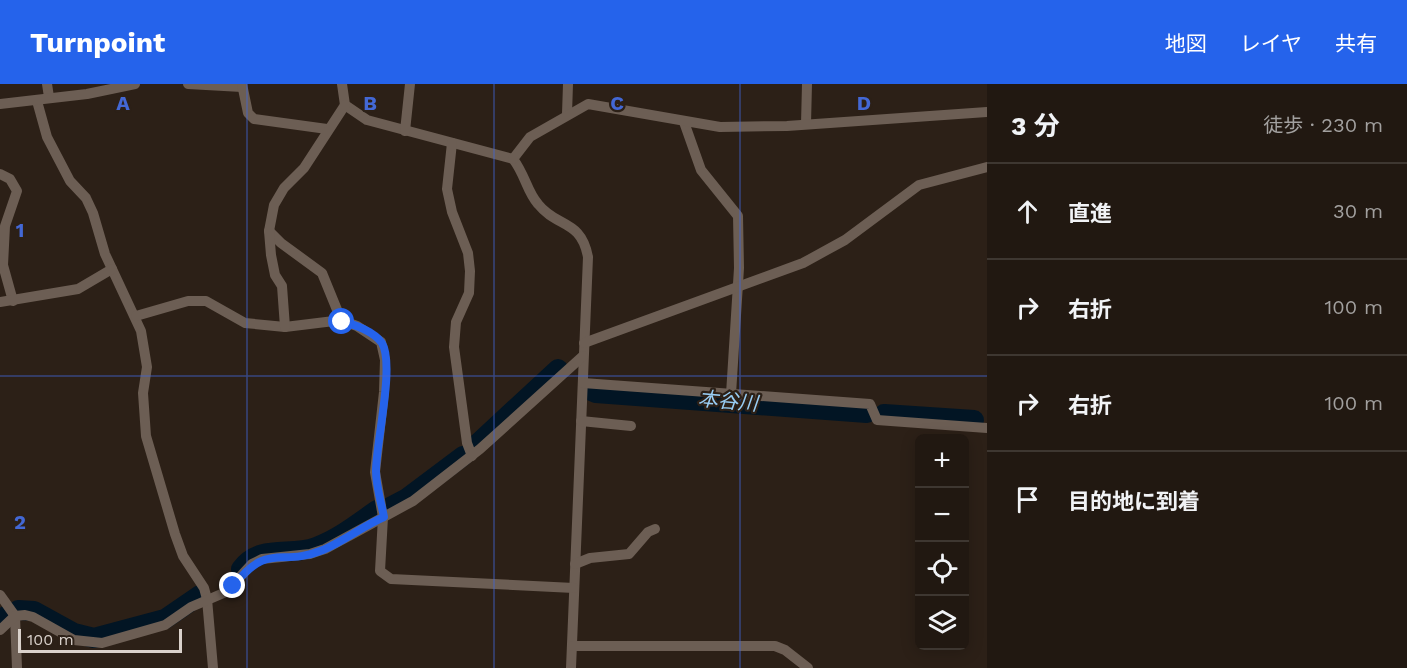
<!DOCTYPE html>
<html lang="ja">
<meta charset="utf-8">
<style>
:root{--surface:#211811;--page:#29211a;--text:#f1f3f6;--muted:#a2a09f;--line:#3e3731;--accent:#2563eb}
body{margin:0;font-family:"Work Sans","Noto Sans JP",sans-serif;background:var(--page);color:var(--text)}
.controls{position:absolute;right:18px;bottom:18px;display:grid;overflow:hidden;border-radius:9px;box-shadow:0 3px 15px #0003}
.controls button{width:54px;height:54px;display:grid;place-items:center;padding:0;border:0;border-bottom:2px solid var(--line);background:var(--surface);color:var(--text);font:30px sans-serif}
.scale{position:absolute;left:18px;bottom:15px;width:164px;box-sizing:border-box;padding-left:6px;border:3px solid #d9d1cb;border-top:0;font-size:16px;line-height:21px;white-space:nowrap;color:#d9d1cb;-webkit-text-stroke:4px #2c2017;paint-order:stroke}
.stop{position:absolute;width:18px;height:18px;margin:-14px;border:4px solid #2563eb;border-radius:50%;background:#fff}
.stop.end{background:#2563eb;border-color:#fff;box-shadow:0 2px 6px #0008}
.list{margin:0;padding:0;list-style:none}
h2{display:flex;justify-content:space-between;align-items:center;height:78px;margin:0;padding:0 24px;font-size:26px}
h2 small{font-size:20px;font-weight:400;color:var(--muted)}
.list li{display:grid;grid-template-columns:39px 1fr auto;gap:18px;align-items:center;box-sizing:border-box;height:96px;padding:0 24px;border-top:2px solid var(--line)}
.list b{display:block;font-size:22px;white-space:nowrap}
.list em{font-size:20px;font-style:normal;color:var(--muted)}
.icon{flex:none;width:33px;height:33px;fill:none;stroke:currentColor;stroke-width:2;stroke-linecap:round;stroke-linejoin:round}
.map{position:relative;flex:none;width:987px;height:584px;overflow:hidden}
header{display:flex;align-items:center;gap:36px;box-sizing:border-box;height:84px;padding:0 30px;background:var(--accent);color:#fff}
header strong{font-size:28px}
nav{display:flex;gap:33px;margin-inline-start:auto;font-size:21px}
main{display:flex}
aside{flex:1;background:var(--surface)}
.map>svg:first-child{display:block}
.lines{fill:none;stroke-linecap:round;stroke-linejoin:round}
.river{stroke:#021524;stroke-width:20}
.street{stroke:#6c5e54;stroke-width:10}
.route{stroke:#2563eb;stroke-width:8}
.grid{fill:none;stroke:#4368d5;stroke-width:1.5;stroke-opacity:0.55}
.labels{text-anchor:middle;stroke-width:4.5;stroke-linejoin:round;paint-order:stroke}
.water-label{font-size:20px;font-style:italic;fill:#98cdf4;stroke:#2c2017}
.grid-label{font-size:20px;text-anchor:middle;font-weight:bold;fill:#4368d5;stroke:#2c2017;stroke-width:4.5;stroke-linejoin:round;paint-order:stroke}
</style>
<header>
<strong>Turnpoint</strong>
<nav><a>地図</a><a>レイヤ</a><a>共有</a></nav>
</header>
<main>
<div class="map">
<svg width="987" height="584" viewBox="0 0 987 584">
<rect width="100%" height="100%" fill="#2c2017"/>
<g class="lines">
<!-- river -->
<g class="river">
<path d="M589 306 596 309 867 329"/>
<path d="M884 330 974 336"/>
<path d="M476 361 558 285 559 287"/>
<path d="M390 423 407 414 463 372"/>
<path d="M241 485C261 459 290 473 316 463 338 455 357 440 377 426"/>
<path d="M18 526 34 527 74 549 94 554 165 535 200 511"/>
<path d="M0 537 7 531"/>
</g>
<!-- street -->
<g class="street">
<path d="M47 0 49 13"/>
<path d="M188 0 242 3"/>
<path d="M242 0 248 29 254 35 327 45"/>
<path d="M342 0 345 21 367 36 513 75C525 90 527 108 538 120 557 144 581 135 588 173L571 584"/>
<path d="M37 17 47 53 70 97 86 114 93 129 105 170 141 247 147 283 143 309 146 352 175 450 183 472 204 504 207 515 213 584"/>
<path d="M0 20 87 10 135 0"/>
<path d="M567 30 568 0"/>
<path d="M684 38 701 86 738 132 739 184 731 310"/>
<path d="M806 40 807 0"/>
<path d="M405 47 410 0"/>
<path d="M452 59 447 105 452 128 468 169 470 187 469 209 456 238 454 263 467 359 472 372"/>
<path d="M513 75 530 53 588 20 720 43 787 42 987 28"/>
<path d="M0 90 10 95 17 107 5 142 3 181 13 217"/>
<path d="M269 147 281 159 322 189 342 238"/>
<path d="M0 218 78 205 112 185"/>
<path d="M136 232 188 217H206L245 239 285 243 334 237 346 238 357 242 381 258 385 276 384 308 375 388 383 433 380 487 391 495 574 504"/>
<path d="M285 243 282 202 275 191 271 171 269 147 274 121 284 104 304 84 345 21"/>
<path d="M584 259 803 179 845 156 919 101 987 83"/>
<path d="M583 299 870 320 877 336 987 344"/>
<path d="M581 337 631 342"/>
<path d="M575 480 590 474 629 470 648 448 655 445"/>
<path d="M0 511 15 532 17 584"/>
<path d="M0 546 15 532 25 531 33 533 74 556 102 559 165 541 191 523 226 508 252 480 262 475 310 470 325 465 413 417 480 365 583 272"/>
<path d="M573 562H775L785 566 808 584"/>
</g>
</g>
<g class="lines">
<!-- route -->
<path class="route" d="M233 502C270 456 279 484 323 466 344 457 363 442 384 433 381 418 376 402 376 387 376 359 395 281 382 259 374 248 355 240 342 238"/>
</g>
<!-- grid -->
<path class="grid" d="M247 0V584M494 0V584M740 0V584M0 292H987"/>
<g class="labels">
<!-- water labels -->
<g class="water-label">
<text transform="translate(728 317) rotate(5)" y="7">本谷川</text>
</g>
</g>
<g class="grid-label">
<text x="123" y="26">A</text>
<text x="370" y="26">B</text>
<text x="617" y="26">C</text>
<text x="864" y="26">D</text>
<text x="20" y="153">1</text>
<text x="20" y="445">2</text>
</g>
</svg>
<div class="controls">
<button>+</button>
<button>−</button>
<button><svg class="icon" aria-label="locate" viewBox="0 0 24 24"><circle cx="12" cy="12" r="6"/><path d="M12 2v4M12 18v4M2 12h4M18 12h4"/></svg></button>
<button><svg class="icon" aria-label="layers" viewBox="0 0 24 24"><path d="M12 4l9 5-9 5-9-5zM3 14l9 5 9-5"/></svg></button>
</div>
<div class="scale">100 m</div>
<div class="stop" style="left:342px;top:238px"></div>
<div class="stop end" style="left:233px;top:502px"></div>
</div>
<aside>
<h2>3 分<small>徒歩 · 230 m</small></h2>
<ul class="list">
<li><svg class="icon" aria-label="ahead" viewBox="0 0 24 24"><path d="M12 20V5M6 11l6-6 6 6"/></svg><div><b>直進</b></div><em>30 m</em></li>
<li><svg class="icon" aria-label="right" viewBox="0 0 24 24"><path d="M7 20v-9h11M14 6l5 5-5 5"/></svg><div><b>右折</b></div><em>100 m</em></li>
<li><svg class="icon" aria-label="right" viewBox="0 0 24 24"><path d="M7 20v-9h11M14 6l5 5-5 5"/></svg><div><b>右折</b></div><em>100 m</em></li>
<li><svg class="icon" aria-label="arrive" viewBox="0 0 24 24"><path d="M6 21V4h12l-3 4 3 4H6"/></svg><div><b>目的地に到着</b></div></li>
</ul>
</aside>
</main>
